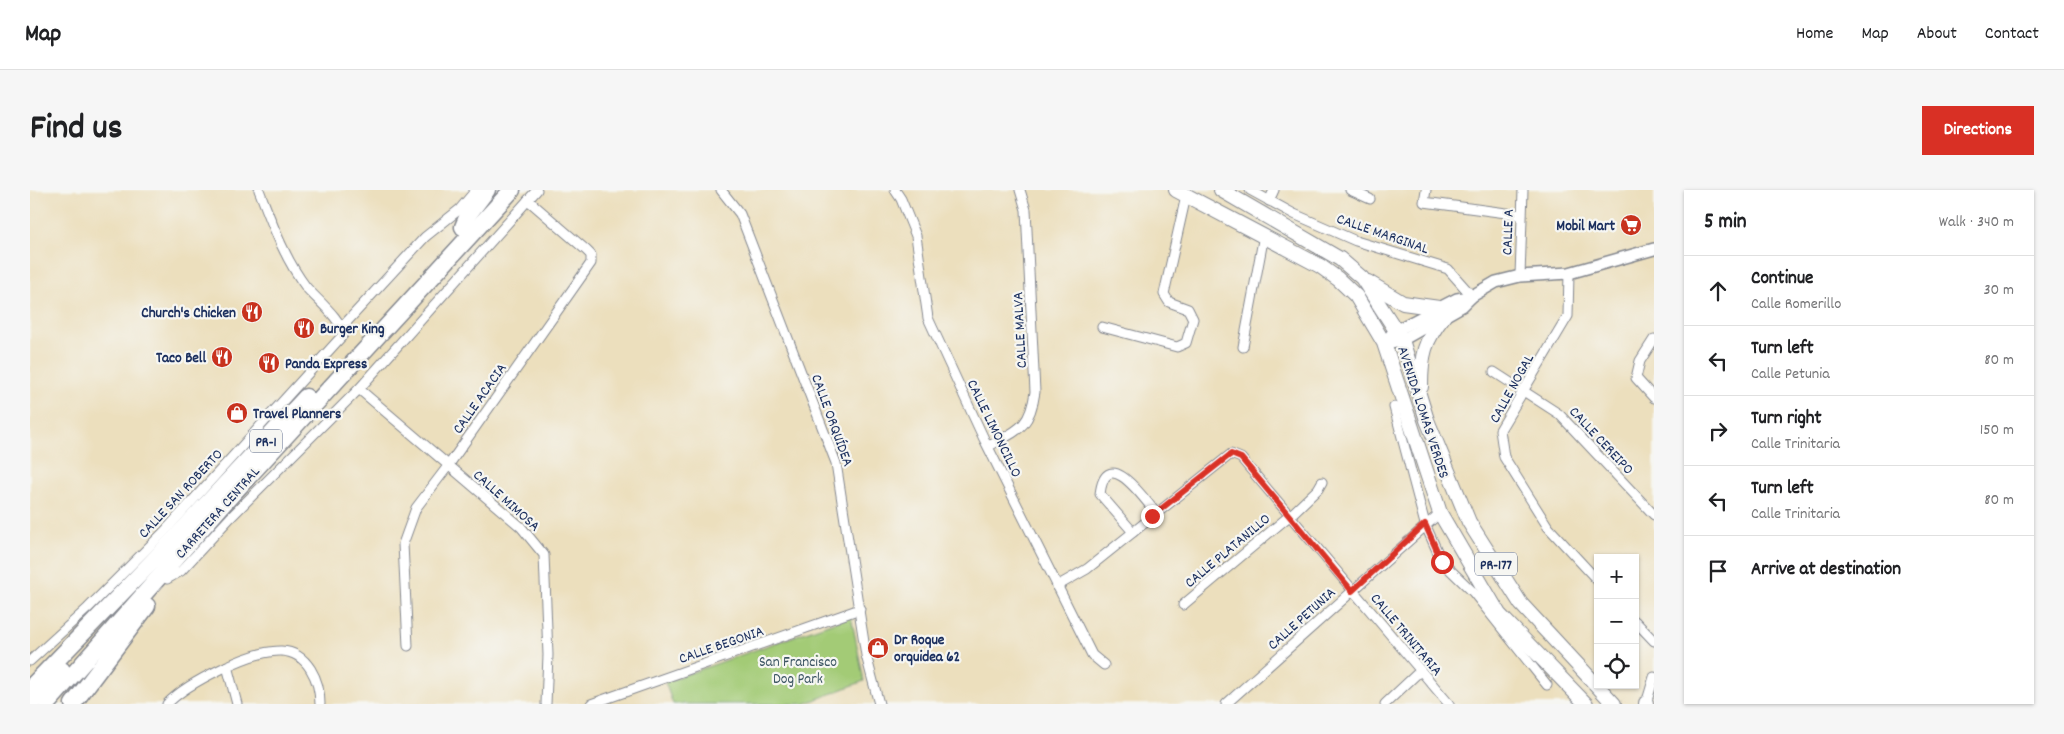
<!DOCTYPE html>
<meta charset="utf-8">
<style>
:root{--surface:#fff;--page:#f6f6f6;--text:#202124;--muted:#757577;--line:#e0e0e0;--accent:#d93025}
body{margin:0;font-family:Dekko,sans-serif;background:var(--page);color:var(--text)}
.controls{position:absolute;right:15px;bottom:15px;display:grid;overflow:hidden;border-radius:0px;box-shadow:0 1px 4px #0004}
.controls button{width:45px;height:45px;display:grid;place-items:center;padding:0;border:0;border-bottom:1px solid var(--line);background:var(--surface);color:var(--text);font:25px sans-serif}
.stop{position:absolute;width:15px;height:15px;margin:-11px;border:4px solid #d93025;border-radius:50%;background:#fff}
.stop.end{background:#d93025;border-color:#fff;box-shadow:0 1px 5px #0008}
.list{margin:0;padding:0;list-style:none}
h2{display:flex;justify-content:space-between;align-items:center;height:65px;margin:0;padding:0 20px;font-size:21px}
h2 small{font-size:16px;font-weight:400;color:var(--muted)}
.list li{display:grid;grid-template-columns:32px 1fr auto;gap:15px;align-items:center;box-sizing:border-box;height:70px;padding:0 20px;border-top:1px solid var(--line)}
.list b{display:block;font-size:19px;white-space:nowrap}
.list p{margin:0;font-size:16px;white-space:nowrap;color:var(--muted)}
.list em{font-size:16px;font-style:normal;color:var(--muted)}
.icon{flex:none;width:28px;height:28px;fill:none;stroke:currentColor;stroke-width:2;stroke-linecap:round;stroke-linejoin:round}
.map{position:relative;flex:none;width:1624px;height:514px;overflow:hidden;border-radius:0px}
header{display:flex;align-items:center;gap:30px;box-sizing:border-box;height:70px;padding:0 25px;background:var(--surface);border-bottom:1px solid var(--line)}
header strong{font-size:24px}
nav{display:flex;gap:28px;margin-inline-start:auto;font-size:18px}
.intro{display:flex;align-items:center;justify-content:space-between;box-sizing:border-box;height:120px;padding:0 30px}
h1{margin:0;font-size:35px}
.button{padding:12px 22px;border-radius:0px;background:var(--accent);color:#fff;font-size:18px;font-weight:700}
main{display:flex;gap:30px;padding:0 30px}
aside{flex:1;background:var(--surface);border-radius:0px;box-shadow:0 1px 4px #0004}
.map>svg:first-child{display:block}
.green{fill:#a3cb76;stroke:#5f7d6a}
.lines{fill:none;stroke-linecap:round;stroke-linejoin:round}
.minor-casing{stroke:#84878e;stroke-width:11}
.tertiary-casing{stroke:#84878e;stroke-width:14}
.primary-casing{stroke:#84878e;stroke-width:16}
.motorway-casing{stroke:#84878e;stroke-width:19}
.minor{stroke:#fff;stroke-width:9}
.tertiary{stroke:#fff;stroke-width:11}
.primary{stroke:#fff;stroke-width:14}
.motorway{stroke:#fff;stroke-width:16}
.route{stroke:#d93025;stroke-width:6}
.labels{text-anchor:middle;stroke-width:4.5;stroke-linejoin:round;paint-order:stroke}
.shield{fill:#f6f6f2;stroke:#5d6b8a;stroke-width:1}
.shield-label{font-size:14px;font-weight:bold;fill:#1b2f5e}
.poi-label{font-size:15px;font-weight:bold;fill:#1b2f5e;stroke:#f6f6f2;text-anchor:start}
.street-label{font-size:15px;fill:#1b2f5e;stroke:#f6f6f2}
.park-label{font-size:15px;fill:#3d5664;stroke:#f6f6f2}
</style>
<header>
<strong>Map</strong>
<nav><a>Home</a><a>Map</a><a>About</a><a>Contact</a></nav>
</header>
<div class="intro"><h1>Find us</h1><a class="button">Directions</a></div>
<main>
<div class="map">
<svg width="1624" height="514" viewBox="0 0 1624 514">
<rect width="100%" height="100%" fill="#f6f6f2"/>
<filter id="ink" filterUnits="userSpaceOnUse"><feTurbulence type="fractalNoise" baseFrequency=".02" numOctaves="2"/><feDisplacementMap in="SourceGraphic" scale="10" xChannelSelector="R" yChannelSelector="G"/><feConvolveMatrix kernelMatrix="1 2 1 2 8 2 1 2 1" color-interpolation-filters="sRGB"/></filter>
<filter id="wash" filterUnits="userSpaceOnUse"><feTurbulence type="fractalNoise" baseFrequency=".0096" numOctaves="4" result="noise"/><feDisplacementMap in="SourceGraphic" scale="20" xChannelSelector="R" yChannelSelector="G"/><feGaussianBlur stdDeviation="1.12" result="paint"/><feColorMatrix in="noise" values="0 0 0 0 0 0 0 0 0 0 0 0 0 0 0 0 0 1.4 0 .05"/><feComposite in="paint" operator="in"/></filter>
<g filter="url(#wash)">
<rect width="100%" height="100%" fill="#ecdfbd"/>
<!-- green -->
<path class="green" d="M821 426 834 491 774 514H643L635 492Z"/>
</g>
<g filter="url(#ink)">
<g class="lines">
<!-- minor casing -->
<g class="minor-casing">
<g id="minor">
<path d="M691 0 710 24 806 273 836 465 849 514"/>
<path d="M865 0 871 9 886 46 898 128 954 249 1062 465 1074 475"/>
<path d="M1220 0 1264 24 1326 51 1418 79 1442 106"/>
<path d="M1320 0 1340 9"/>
<path d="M1396 0 1394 12 1491 25"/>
<path d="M1239 11 1244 0"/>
<path d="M1539 83 1538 126 1470 240 1474 267 1518 337 1568 391"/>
<path d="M1490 86 1493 0"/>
<path d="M312 137 395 47 430 19 446 0"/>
<path d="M1072 137 1147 157 1156 153 1163 129 1158 119 1139 112 1134 104 1156 6"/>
<path d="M1624 149 1610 171 1606 188 1624 208"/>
<path d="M1213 157 1234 45"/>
<path d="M1464 182 1529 224 1624 325"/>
<path d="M329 199 491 337 514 365 518 465 516 514"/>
<path d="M1364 217 1395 334 1412 372 1443 402 1517 495"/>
<path d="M959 256C988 240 1000 238 1005 202L996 20 990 0"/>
<path d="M1103 342 1070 304C1076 254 1113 307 1126 323"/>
<path d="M137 389 151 381 200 328 329 199 507 0"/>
<path d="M1027 396 1057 379 1201 264 1211 268 1419 514"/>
<path d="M1153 415 1264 322 1288 299 1292 292"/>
<path d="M1605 431 1624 451"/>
<path d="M378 456 373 354 386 318 418 276 561 73V65L556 60 498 10"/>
<path d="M0 471 58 418 134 342 313 145C313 130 286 109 276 97 254 68 242 33 229 0"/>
<path d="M197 476 207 514"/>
<path d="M137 514C157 493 222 460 251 461 278 462 290 491 290 514"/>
<path d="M561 514 830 419"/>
<path d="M1196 514 1410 323"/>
<path d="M1355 514 1390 481"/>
<path d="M1616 514 1624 487"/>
</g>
</g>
<!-- tertiary casing -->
<g class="tertiary-casing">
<g id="tertiary">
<path d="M1361 145 1367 140 1427 109 1441 107"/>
<path d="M1354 153 1372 150 1432 116 1442 106 1466 92 1490 86 1539 83 1624 59"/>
</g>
</g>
<!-- primary casing -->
<g class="primary-casing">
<g id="primary">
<path d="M1146 0 1290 76 1308 89 1326 106 1354 153 1410 323 1469 424 1556 514"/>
<path d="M1191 0 1310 69 1332 88 1372 150 1397 230 1439 332 1491 414 1584 514"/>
<path d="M1338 92 1373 113 1409 118"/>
<path d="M1391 197C1391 165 1394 151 1414 126"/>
<path d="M1616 513V514"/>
</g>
</g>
<!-- motorway casing -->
<g class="motorway-casing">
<g id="motorway">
<path d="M433 37 438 25 457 0"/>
<path d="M0 498 143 350 276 207"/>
<path d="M1 514 32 480"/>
<path d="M17 514 196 311 482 0"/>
<path d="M43 514 117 416"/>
</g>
</g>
<!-- minor -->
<use href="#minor" class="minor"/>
<!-- tertiary -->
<use href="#tertiary" class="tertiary"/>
<!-- primary -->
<use href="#primary" class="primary"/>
<!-- motorway -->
<use href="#motorway" class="motorway"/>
</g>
</g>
<g class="lines" filter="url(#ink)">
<!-- route -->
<path class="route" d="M1122 326 1201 264 1211 268 1322 401 1395 334 1412 372"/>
</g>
<!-- icons -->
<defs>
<g id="supermarket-disc" transform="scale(1.125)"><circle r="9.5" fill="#c8321e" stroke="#f6f6f2"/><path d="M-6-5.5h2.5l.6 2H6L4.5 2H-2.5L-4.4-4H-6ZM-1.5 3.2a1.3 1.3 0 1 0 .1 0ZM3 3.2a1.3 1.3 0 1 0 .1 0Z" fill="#fff"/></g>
<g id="restaurant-disc" transform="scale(1.125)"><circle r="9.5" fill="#c8321e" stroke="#f6f6f2"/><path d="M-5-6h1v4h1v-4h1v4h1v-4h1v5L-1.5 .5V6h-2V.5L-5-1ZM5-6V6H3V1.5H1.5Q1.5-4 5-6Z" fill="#fff"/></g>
<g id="shop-disc" transform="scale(1.125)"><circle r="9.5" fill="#c8321e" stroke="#f6f6f2"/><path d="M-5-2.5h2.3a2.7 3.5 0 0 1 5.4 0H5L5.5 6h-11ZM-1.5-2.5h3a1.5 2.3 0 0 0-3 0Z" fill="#fff"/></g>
</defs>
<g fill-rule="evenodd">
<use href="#supermarket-disc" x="1601" y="35"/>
<use href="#restaurant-disc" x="222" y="122"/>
<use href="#restaurant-disc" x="274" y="138"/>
<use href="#restaurant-disc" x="192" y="167"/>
<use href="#restaurant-disc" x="239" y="173"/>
<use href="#shop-disc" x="207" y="223"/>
<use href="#shop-disc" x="848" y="458"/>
</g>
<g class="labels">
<!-- shield labels -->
<g class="shield">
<rect x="220" y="239.5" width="32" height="23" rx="4"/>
<rect x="1445" y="362.5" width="42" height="23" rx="4"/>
</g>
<g class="shield-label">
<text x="236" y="256">PR-1</text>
<text x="1466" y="379">PR-177</text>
</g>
<!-- poi labels -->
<g class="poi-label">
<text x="1585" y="40" text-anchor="end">Mobil Mart</text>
<text x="206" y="127" text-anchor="end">Church's Chicken</text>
<text x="290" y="143">Burger King</text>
<text x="176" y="172" text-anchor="end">Taco Bell</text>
<text x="255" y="178">Panda Express</text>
<text x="223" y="228">Travel Planners</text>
<text x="864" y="454">Dr Roque<tspan x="864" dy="17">orquidea 62</tspan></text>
</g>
<!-- street labels -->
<g class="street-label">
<text transform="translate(1477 42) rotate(-88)" y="5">CALLE A</text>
<text transform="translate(1353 43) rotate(19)" y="5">CALLE MARGINAL</text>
<text transform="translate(989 140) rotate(-93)" y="5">CALLE MALVA</text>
<text transform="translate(1481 198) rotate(-61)" y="5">CALLE NOGAL</text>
<text transform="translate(449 208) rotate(-55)" y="5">CALLE ACACIA</text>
<text transform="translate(1394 222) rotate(72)" y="5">AVENIDA LOMAS VERDES</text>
<text transform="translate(803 230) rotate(70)" y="5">CALLE ORQUÍDEA</text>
<text transform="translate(965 238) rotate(64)" y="5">CALLE LIMONCILLO</text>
<text transform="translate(1572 250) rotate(47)" y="5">CALLE CEREIPO</text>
<text transform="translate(150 303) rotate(-47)" y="5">CALLE SAN ROBERTO</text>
<text transform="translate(477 310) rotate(42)" y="5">CALLE MIMOSA</text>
<text transform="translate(187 322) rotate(-48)" y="5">CARRETERA CENTRAL</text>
<text transform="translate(1197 360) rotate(-40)" y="5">CALLE PLATANILLO</text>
<text transform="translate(1271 428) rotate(-42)" y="5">CALLE PETUNIA</text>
<text transform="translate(1377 444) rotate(50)" y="5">CALLE TRINITARIA</text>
<text transform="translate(691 454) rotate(-19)" y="5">CALLE BEGONIA</text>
</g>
<!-- park labels -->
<g class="park-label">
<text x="768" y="476">San Francisco<tspan x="768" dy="17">Dog Park</tspan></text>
</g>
</g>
</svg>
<div class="controls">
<button>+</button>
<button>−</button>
<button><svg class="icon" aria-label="locate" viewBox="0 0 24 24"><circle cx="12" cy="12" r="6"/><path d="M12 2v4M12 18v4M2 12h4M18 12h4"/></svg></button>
</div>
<div class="stop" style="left:1412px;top:372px"></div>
<div class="stop end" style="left:1122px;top:326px"></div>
</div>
<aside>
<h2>5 min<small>Walk · 340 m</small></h2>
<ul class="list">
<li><svg class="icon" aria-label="ahead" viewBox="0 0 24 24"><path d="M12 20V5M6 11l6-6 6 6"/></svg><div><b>Continue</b><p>Calle Romerillo</p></div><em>30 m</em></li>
<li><svg class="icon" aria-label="left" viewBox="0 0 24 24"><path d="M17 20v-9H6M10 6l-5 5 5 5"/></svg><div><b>Turn left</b><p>Calle Petunia</p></div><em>80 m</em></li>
<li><svg class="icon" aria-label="right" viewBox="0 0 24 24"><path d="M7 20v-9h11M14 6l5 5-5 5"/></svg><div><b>Turn right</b><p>Calle Trinitaria</p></div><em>150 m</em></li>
<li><svg class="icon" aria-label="left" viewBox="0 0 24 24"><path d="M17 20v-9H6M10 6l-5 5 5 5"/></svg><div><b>Turn left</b><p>Calle Trinitaria</p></div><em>80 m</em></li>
<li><svg class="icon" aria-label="arrive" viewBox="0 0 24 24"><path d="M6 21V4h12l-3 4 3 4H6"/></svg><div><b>Arrive at destination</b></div></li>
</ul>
</aside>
</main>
